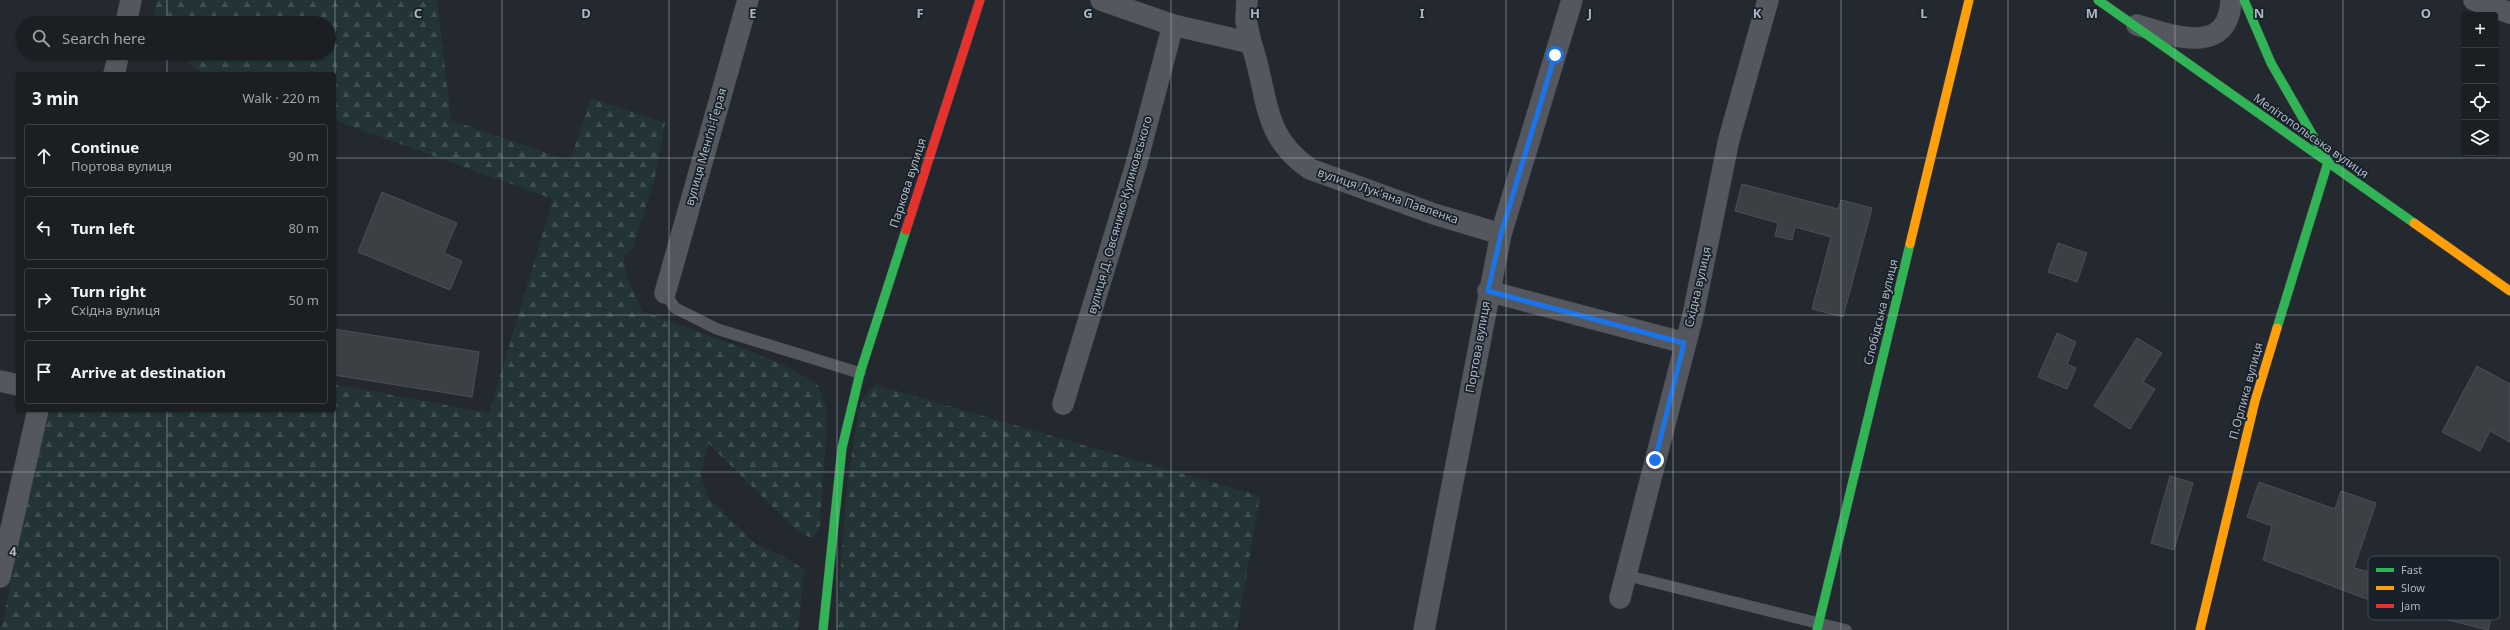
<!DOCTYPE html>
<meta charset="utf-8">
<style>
:root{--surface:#1b1f23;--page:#24272b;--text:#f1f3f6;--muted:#a0a2a6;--line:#393d41}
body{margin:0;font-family:"Noto Sans",sans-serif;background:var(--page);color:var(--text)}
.controls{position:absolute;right:12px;top:12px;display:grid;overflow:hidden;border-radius:4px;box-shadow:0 1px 3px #0004}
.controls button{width:36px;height:36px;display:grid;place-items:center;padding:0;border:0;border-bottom:1px solid var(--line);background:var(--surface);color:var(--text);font:20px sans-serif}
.stop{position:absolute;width:12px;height:12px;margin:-9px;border:3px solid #1a73e8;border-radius:50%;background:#fff}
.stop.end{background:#1a73e8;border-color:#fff;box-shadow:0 1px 4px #0008}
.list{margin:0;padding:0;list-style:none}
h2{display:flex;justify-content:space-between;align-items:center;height:52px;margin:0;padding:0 16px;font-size:17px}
h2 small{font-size:13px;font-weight:400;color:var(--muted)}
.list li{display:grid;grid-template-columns:26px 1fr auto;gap:12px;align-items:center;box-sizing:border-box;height:64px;margin:0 8px 8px;padding:0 8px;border:1px solid var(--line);border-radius:4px}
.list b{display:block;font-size:15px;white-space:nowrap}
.list p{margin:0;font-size:13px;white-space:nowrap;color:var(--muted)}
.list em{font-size:13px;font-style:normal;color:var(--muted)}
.icon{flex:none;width:22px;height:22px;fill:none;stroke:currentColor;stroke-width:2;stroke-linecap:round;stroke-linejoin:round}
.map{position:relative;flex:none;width:2510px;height:630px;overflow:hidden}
.search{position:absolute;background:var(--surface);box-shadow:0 1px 3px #0004;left:16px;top:16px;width:320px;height:44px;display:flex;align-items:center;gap:10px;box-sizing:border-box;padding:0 14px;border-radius:22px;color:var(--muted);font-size:15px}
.panel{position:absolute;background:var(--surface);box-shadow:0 1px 3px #0004;left:16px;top:72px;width:320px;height:340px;border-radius:4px}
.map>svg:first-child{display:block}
.forest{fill:url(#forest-firs)}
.building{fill:#3b4044;stroke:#4b5058}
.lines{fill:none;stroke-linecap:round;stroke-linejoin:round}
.lane-casing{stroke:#404348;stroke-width:12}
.street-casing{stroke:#404348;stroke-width:22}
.fast-casing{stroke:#404348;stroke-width:10}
.slow-casing{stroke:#404348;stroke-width:10}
.jam-casing{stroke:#404348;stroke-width:10}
.lane{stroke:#54585e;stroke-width:11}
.street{stroke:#54585e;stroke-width:21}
.fast{stroke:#30b455;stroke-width:9}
.slow{stroke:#ff9f0a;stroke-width:9}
.jam{stroke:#e5322d;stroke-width:9}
.route{stroke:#1a73e8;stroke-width:5}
.grid{fill:none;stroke:#acb6c2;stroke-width:1;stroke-opacity:0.55}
.labels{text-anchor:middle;stroke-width:3.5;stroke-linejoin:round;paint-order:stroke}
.street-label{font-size:12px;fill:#acb6c2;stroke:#182029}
.key{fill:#182029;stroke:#444d57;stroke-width:1}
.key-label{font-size:11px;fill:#acb6c2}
.grid-label{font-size:13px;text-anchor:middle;font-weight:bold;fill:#acb6c2;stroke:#182029;stroke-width:3.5;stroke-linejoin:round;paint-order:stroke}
</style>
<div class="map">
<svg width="2510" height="630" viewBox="0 0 2510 630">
<defs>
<pattern id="forest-firs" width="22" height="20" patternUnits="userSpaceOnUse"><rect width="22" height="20" fill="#223435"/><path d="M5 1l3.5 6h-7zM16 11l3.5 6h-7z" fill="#3f4f51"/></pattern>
</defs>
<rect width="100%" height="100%" fill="#24292f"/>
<!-- forest -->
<g class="forest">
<path d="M157 0H437L451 120 570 161 591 98 665 123 655 177 633 248 624 257 626 276 642 311 748 350 792 369 817 384 826 406 827 422 820 525 813 539 796 530 708 443 701 476 708 498 756 544 783 556 804 569 798 630H1L46 410H334V384L489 413 553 199 334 120V74H207L196 70 182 53H329V23H157L153 18Z"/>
<path d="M876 385 1260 496 1237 630H836L847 484 861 399Z"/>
</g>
<!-- building -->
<g class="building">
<path d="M1742 184 1838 209 1841 200 1872 208 1843 317 1812 309 1831 237 1795 227 1792 240 1775 236 1778 223 1735 211Z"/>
<path d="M382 192 457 223 444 253 462 261 450 290 358 252Z"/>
<path d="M2058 243 2087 253 2077 282 2048 272Z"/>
<path d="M334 329 479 352 472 397 334 375Z"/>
<path d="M2057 333 2076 342 2067 364 2076 368 2067 389 2038 377Z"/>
<path d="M2137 338 2162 353 2143 382 2155 389 2130 429 2094 406Z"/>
<path d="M2477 366 2510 384V442L2490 431 2480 451 2442 432Z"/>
<path d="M2170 476 2193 483 2174 550 2151 543Z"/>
<path d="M2259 482 2335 509 2341 491 2376 503 2354 568 2495 604 2488 630 2372 601 2263 560 2272 526 2247 517Z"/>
</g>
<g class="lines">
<!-- lane casing -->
<g class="lane-casing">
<g id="lane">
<path d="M665 293 675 308 717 329 860 373"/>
<path d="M1625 575 1846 630"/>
</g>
</g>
<!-- street casing -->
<g class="street-casing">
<g id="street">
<path d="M1101 0 1173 25 1251 43C1269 94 1260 135 1310 169L1434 214 1501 234"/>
<path d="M1247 0 1246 21 1251 43"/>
<path d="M2474 0 2510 13"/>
<path d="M126 23 131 0"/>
<path d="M2137 25C2170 35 2229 58 2231 0"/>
<path d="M114 74 119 53"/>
<path d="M1488 291 1685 343"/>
<path d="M665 293 748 0"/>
<path d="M0 381 18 385"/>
<path d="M1063 404 1136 165 1173 25"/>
<path d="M0 577 38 410"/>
<path d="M1620 598 1693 315 1729 139 1768 0"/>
<path d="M1424 630 1501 234 1572 0"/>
</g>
</g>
<!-- fast casing -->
<g class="fast-casing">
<g id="fast">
<path d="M2098 0 2414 223"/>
<path d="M2244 0 2271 63 2328 162 2277 328"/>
<path d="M823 630 842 448 860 373 906 230"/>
<path d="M1817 630 1910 244"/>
</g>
</g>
<!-- slow casing -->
<g class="slow-casing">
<g id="slow">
<path d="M2414 223 2510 291"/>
<path d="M1910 244 1969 0"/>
<path d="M2200 630 2255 401 2277 328"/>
</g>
</g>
<!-- jam casing -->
<g class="jam-casing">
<path id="jam" d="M906 230 980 0"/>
</g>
<!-- lane -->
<use href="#lane" class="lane"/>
<!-- street -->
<use href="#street" class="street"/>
<!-- fast -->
<use href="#fast" class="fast"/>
<!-- slow -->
<use href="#slow" class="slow"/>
<!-- jam -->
<use href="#jam" class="jam"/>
</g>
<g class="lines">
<!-- route -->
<path class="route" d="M1555 55 1501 234 1488 291 1684 343 1655 460"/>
</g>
<!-- grid -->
<path class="grid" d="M167 0V23M335 0V630M502 0V630M669 0V630M837 0V630M1004 0V630M1171 0V630M1339 0V630M1506 0V630M1673 0V630M1841 0V630M2008 0V630M2175 0V630M2343 0V630M167 53V74M0 158H18M334 158H2510M0 315H18M334 315H2510M167 410V630M0 472H2510"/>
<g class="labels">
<!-- street labels -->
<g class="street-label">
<text transform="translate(2311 136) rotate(35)" y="4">Мелітопольська вулиця</text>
<text transform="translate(706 147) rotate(-74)" y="4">вулиця Менґлі-Ґерая</text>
<text transform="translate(908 183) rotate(-72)" y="4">Паркова вулиця</text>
<text transform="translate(1388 196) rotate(19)" y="4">вулиця Лук'яна Павленка</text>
<text transform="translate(1120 215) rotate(-74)" y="4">вулиця Д. Овсянико-Куликовського</text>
<text transform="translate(1698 287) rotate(-77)" y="4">Східна вулиця</text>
<text transform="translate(1881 312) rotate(-76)" y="4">Слобідська вулиця</text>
<text transform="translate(1478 347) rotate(-80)" y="4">Портова вулиця</text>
<text transform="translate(2246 391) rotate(-75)" y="4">П.Орлика вулиця</text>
</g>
</g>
<!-- legend -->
<rect x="2368" y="556" width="132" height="64" rx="6" class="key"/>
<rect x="2376" y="568" width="18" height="4" fill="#30b455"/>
<rect x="2376" y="586" width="18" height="4" fill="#ff9f0a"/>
<rect x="2376" y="604" width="18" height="4" fill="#e5322d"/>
<g class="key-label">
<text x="2401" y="574">Fast</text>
<text x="2401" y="592">Slow</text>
<text x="2401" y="610">Jam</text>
</g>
<g class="grid-label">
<text x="418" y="18">C</text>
<text x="586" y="18">D</text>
<text x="753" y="18">E</text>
<text x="920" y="18">F</text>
<text x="1088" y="18">G</text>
<text x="1255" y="18">H</text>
<text x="1422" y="18">I</text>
<text x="1590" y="18">J</text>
<text x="1757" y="18">K</text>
<text x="1924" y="18">L</text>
<text x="2092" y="18">M</text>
<text x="2259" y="18">N</text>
<text x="2426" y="18">O</text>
<text x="13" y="556">4</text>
</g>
</svg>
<div class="controls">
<button>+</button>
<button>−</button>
<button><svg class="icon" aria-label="locate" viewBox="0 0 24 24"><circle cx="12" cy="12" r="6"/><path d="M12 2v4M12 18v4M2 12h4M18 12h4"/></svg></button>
<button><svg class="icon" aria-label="layers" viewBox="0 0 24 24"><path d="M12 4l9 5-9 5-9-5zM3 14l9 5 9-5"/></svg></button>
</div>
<div class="stop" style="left:1555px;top:55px"></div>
<div class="stop end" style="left:1655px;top:460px"></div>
<div class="search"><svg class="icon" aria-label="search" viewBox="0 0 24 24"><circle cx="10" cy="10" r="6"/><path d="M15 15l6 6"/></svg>Search here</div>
<section class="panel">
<h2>3 min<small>Walk · 220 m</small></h2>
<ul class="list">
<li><svg class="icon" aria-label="ahead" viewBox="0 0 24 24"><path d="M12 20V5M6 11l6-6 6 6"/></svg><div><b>Continue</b><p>Портова вулиця</p></div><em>90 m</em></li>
<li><svg class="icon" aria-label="left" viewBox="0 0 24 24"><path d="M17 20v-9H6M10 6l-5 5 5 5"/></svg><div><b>Turn left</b></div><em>80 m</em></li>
<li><svg class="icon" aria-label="right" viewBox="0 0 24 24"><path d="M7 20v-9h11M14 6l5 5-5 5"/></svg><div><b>Turn right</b><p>Східна вулиця</p></div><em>50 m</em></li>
<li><svg class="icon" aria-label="arrive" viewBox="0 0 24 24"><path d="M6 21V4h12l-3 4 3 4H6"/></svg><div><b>Arrive at destination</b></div></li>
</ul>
</section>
</div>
